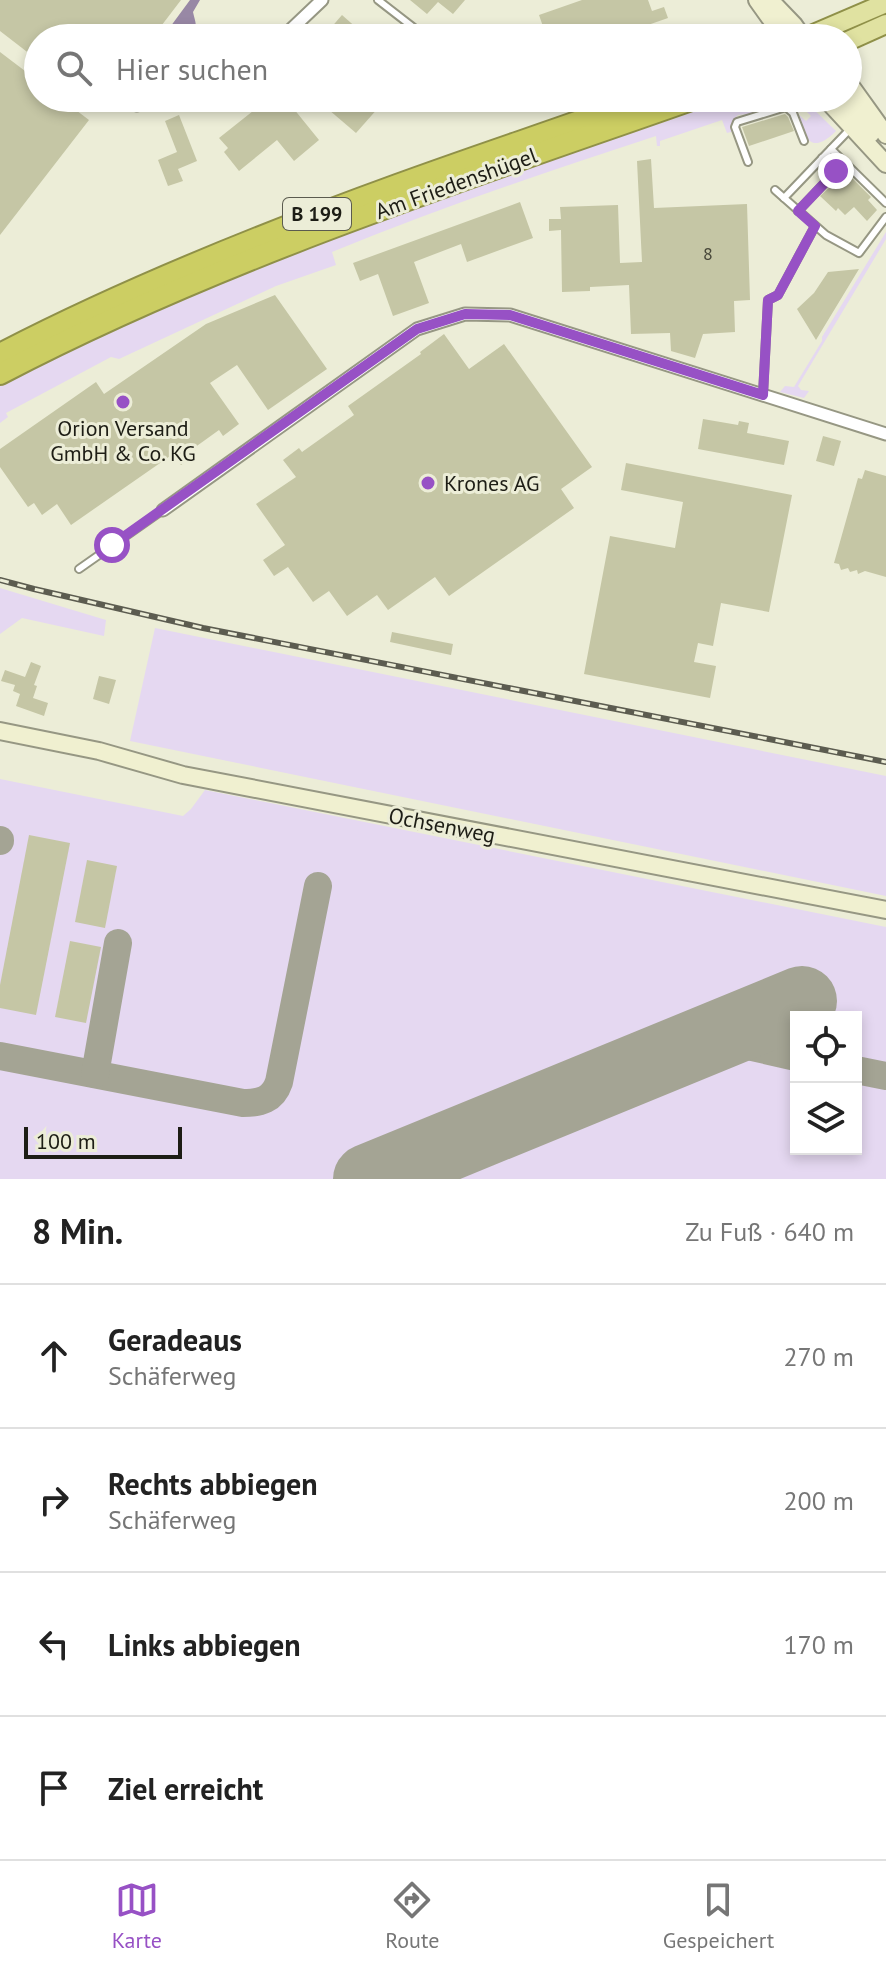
<!DOCTYPE html>
<html lang="de">
<meta charset="utf-8">
<style>
:root{--surface:#fff;--page:#f6f6f6;--text:#222;--muted:#767676;--line:#e0e0e0;--accent:#9751c5}
body{margin:0;font-family:"PT Sans",sans-serif;background:var(--page);color:var(--text)}
.controls{position:absolute;right:24px;bottom:24px;display:grid;overflow:hidden;border-radius:0px;box-shadow:0 4px 12px #0003}
.controls button{width:72px;height:72px;display:grid;place-items:center;padding:0;border:0;border-bottom:2px solid var(--line);background:var(--surface);color:var(--text);font:40px sans-serif}
.scale{position:absolute;left:24px;bottom:20px;width:158px;box-sizing:border-box;padding-left:8px;border:4px solid #1d1d15;border-top:0;font-size:22px;line-height:28px;white-space:nowrap;color:#1d1d15;-webkit-text-stroke:6px #ecedd7;paint-order:stroke}
.stop{position:absolute;width:24px;height:24px;margin:-18px;border:6px solid #9751c5;border-radius:50%;background:#fff}
.stop.end{background:#9751c5;border-color:#fff;box-shadow:0 2px 8px #0008}
.list{margin:0;padding:0;list-style:none}
h2{display:flex;justify-content:space-between;align-items:center;height:104px;margin:0;padding:0 32px;font-size:34px}
h2 small{font-size:26px;font-weight:400;color:var(--muted)}
.list li{display:grid;grid-template-columns:52px 1fr auto;gap:24px;align-items:center;box-sizing:border-box;height:144px;padding:0 32px;border-top:2px solid var(--line)}
.list b{display:block;font-size:30px;white-space:nowrap}
.list p{margin:0;font-size:26px;white-space:nowrap;color:var(--muted)}
.list em{font-size:26px;font-style:normal;color:var(--muted)}
.icon{flex:none;width:44px;height:44px;fill:none;stroke:currentColor;stroke-width:2;stroke-linecap:round;stroke-linejoin:round}
.map{position:relative;flex:none;width:886px;height:1179px;overflow:hidden}
.search{position:absolute;background:var(--surface);box-shadow:0 4px 12px #0003;left:24px;right:24px;top:24px;height:88px;display:flex;align-items:center;gap:20px;box-sizing:border-box;padding:0 28px;border-radius:44px;color:var(--muted);font-size:30px}
.sheet{height:680px;background:var(--surface)}
nav{display:flex;justify-content:space-around;align-items:center;box-sizing:border-box;height:112px;border-top:2px solid var(--line);background:var(--surface);font-size:22px;color:var(--muted)}
nav a{display:grid;justify-items:center;gap:4px}
nav .on{color:var(--accent)}
.map>svg:first-child{display:block}
.green{fill:#e5d8f1;fill-rule:evenodd}
.water{fill:#9888a5}
.lines{fill:none;stroke-linecap:round;stroke-linejoin:round}
.taxiway{stroke:#a4a494;stroke-width:28}
.runway{stroke:#a4a494;stroke-width:70}
.building{fill:#c5c6a5}
.lane-casing{stroke:#969783;stroke-width:10}
.street-casing{stroke:#969783;stroke-width:15}
.secondary-casing{stroke:#969783;stroke-width:20}
.primary-casing{stroke:#8f9048;stroke-width:22}
.highway-casing{stroke:#8f9048;stroke-width:24}
.lane{stroke:#fff;stroke-width:6}
.street{stroke:#fff;stroke-width:11}
.secondary{stroke:#f0f0d0;stroke-width:16}
.primary{stroke:#e0e2a1;stroke-width:18}
.highway{stroke:#ccce63;stroke-width:20}
.rail-casing{stroke:#5c5c50;stroke-width:6}
.rail{stroke:#ecedd7;stroke-width:3;stroke-dasharray:9;stroke-linecap:butt}
.route{stroke:#9751c5;stroke-width:10}
.poi-dot{fill:#9751c5;stroke:#ecedd7;stroke-width:3}
.labels{text-anchor:middle;stroke-width:6;stroke-linejoin:round;paint-order:stroke}
.number-label{font-size:18px;fill:#474739}
.shield{fill:#ecedd7;stroke:#5b5b4f;stroke-width:2}
.shield-label{font-size:20px;font-weight:bold;fill:#1d1d15}
.street-label{font-size:22px;fill:#1d1d15;stroke:#ecedd7}
.poi-label{font-size:22px;fill:#1d1d15;stroke:#ecedd7}
</style>
<div class="map">
<svg width="886" height="1179" viewBox="0 0 886 1179">
<rect width="100%" height="100%" fill="#ecedd7"/>
<!-- green -->
<g class="green">
<path d="M733 98H802L836 131C812 155 804 140 798 114L806 121 811 116 803 108 798 113 792 106 785 104 758 113 738 115 732 121 734 131 727 133 722 120 660 141V146H657L656 136C547 172 438 208 332 252L336 265 276 286 119 359 111 357 6 413 8 417 0 423V385C132 319 267 261 406 210 514 171 624 137 733 98Z"/>
<path d="M886 232V239L798 386 801 390 809 391 804 398 780 392 785 386 794 387 822 341V337Z"/>
<path d="M0 588 106 620 104 636 22 618 0 634Z"/>
<path d="M155 628 886 776V896L130 741Z"/>
<path d="M0 779 183 816 191 809 205 790 886 927V1179H0ZM796 1017H856V1149H796Z"/>
</g>
<!-- water -->
<path class="water" d="M190 0H200L193 12C197 29 198 24 186 38H162Z"/>
<g class="lines">
<!-- taxiway -->
<g class="taxiway">
<path d="M0 841V840"/>
<path d="M712 1038 796 1057"/>
<path d="M0 1056 243 1103C260 1103 273 1100 279 1082L318 886"/>
<path d="M856 1070 886 1076"/>
<path d="M95 1074 118 943"/>
</g>
<!-- runway -->
<path class="runway" d="M368 1179 802 1001"/>
</g>
<!-- building -->
<g class="building">
<path d="M0 0H181L152 38H87L74 28 66 38H38V98H60L89 120 0 235V52L25 71 35 58 0 31Z"/>
<path d="M410 0H465L453 14 438 2 427 14Z"/>
<path d="M582 0H648L652 11 664 7 668 18 625 33 624 29 597 38H547L539 15Z"/>
<path d="M342 15 368 38H322Z"/>
<path d="M242 98H285L319 140 294 161 277 140 239 171 224 152 228 148 219 138 253 111Z"/>
<path d="M315 98H387L356 133Z"/>
<path d="M785 114 788 117 794 131 749 146 742 127Z"/>
<path d="M179 115 197 161 178 169 183 181 168 186 158 160 177 152 165 121Z"/>
<path d="M651 159 654 208 747 204 750 300 734 301 735 332 703 334 695 358 671 351 670 333 631 334 629 285 590 287V291L562 292 561 230 549 231V219H561L560 207 618 205 620 263 642 262 637 161Z"/>
<path d="M848 174 871 197 868 200 877 210 867 221 854 207 845 215 838 208 836 211 820 196 830 187 832 189Z"/>
<path d="M520 202 533 238 467 262 461 244 414 262 429 303 393 316 378 274 360 281 353 263Z"/>
<path d="M859 269 836 307 816 340 797 309 814 293 828 272Z"/>
<path d="M275 295 327 369 268 410 237 365 210 383 239 424 223 436 219 430 194 448 197 453 181 465 173 454 71 525 57 504 42 515 34 503 28 507 0 467V449L96 382 104 394 206 324Z"/>
<path d="M444 334 469 369 504 344 592 467 561 489 574 508 449 596 435 577 388 610 377 595 347 616 329 591 313 602 288 567 274 576 263 560 285 545 256 504 296 477 283 460 299 448 302 452 354 415 348 406 421 354 420 352Z"/>
<path d="M703 419 738 425 739 421 749 423 747 433 789 441 784 465 698 449Z"/>
<path d="M823 436 841 441 834 466 816 461Z"/>
<path d="M626 463 792 495 769 612 721 603 713 646 698 643 694 662 716 666 710 698 584 674 610 536 675 548 683 502 621 490Z"/>
<path d="M865 470 886 476V577L865 571 858 574 857 570 850 572 848 568 841 570 839 564 834 563 858 478 862 479Z"/>
<path d="M392 632 453 644 451 655 390 642Z"/>
<path d="M31 662 41 666 34 685 37 686 33 698 48 703 44 716 16 706 20 694 13 691 15 685 1 681 5 670 25 677Z"/>
<path d="M99 676 116 680 109 704 93 699Z"/>
<path d="M29 835 70 843 36 1015 0 1008V985Z"/>
<path d="M87 860 117 866 105 928 75 922Z"/>
<path d="M70 941 101 947 86 1023 55 1017Z"/>
</g>
<g class="lines">
<!-- lane casing -->
<g class="lane-casing">
<g id="lane">
<path d="M378 0 427 38"/>
<path d="M831 149 886 203"/>
<path d="M748 162 735 127 737 122 786 107 793 113 804 141"/>
<path d="M775 190 826 235 859 253 886 217"/>
<path d="M784 198 851 128"/>
<path d="M798 211 836 171 822 158"/>
<path d="M763 394 768 300 778 295 815 226"/>
<path d="M79 569 163 510"/>
</g>
</g>
<!-- street casing -->
<g class="street-casing">
<g id="street">
<path d="M282 38 322 0"/>
<path d="M137 105 172 98"/>
<path d="M163 510 417 329 465 314 510 315 886 434"/>
</g>
</g>
<!-- secondary casing -->
<g class="secondary-casing">
<g id="secondary">
<path d="M757 0 784 38"/>
<path d="M770 0 794 25 803 38"/>
<path d="M848 82 886 135"/>
<path d="M825 98 886 164"/>
<path d="M842 98 871 134"/>
<path d="M0 731 99 751 183 775 886 910"/>
</g>
</g>
<!-- primary casing -->
<g class="primary-casing">
<g id="primary">
<path d="M804 38 886 3"/>
<path d="M848 41 886 24"/>
</g>
</g>
<!-- highway casing -->
<g class="highway-casing">
<g id="highway">
<path d="M0 354C127 288 262 234 397 185 479 155 562 128 644 98"/>
<path d="M0 374C222 258 461 181 697 98"/>
</g>
</g>
<!-- lane -->
<use href="#lane" class="lane"/>
<!-- street -->
<use href="#street" class="street"/>
<!-- secondary -->
<use href="#secondary" class="secondary"/>
<!-- primary -->
<use href="#primary" class="primary"/>
<!-- highway -->
<use href="#highway" class="highway"/>
<!-- rail casing -->
<g class="rail-casing">
<path id="rail" d="M0 580 34 589 203 628 886 762"/>
</g>
<!-- rail -->
<use href="#rail" class="rail"/>
</g>
<g class="lines">
<!-- route -->
<path class="route" d="M112 545 417 329 465 314 510 315 763 395 768 300 778 295 815 226 798 211 836 171"/>
</g>
<!-- markers -->
<g class="poi-dot">
<circle cx="123" cy="402" r="8"/>
<circle cx="428" cy="483" r="8"/>
</g>
<g class="labels">
<!-- number labels -->
<g class="number-label">
<text x="708" y="260">8</text>
</g>
<!-- shield labels -->
<rect class="shield" x="283" y="198" width="68" height="32" rx="6"/>
<g class="shield-label">
<text x="317" y="221">B 199</text>
</g>
<!-- street labels -->
<g class="street-label">
<text transform="translate(456 183) rotate(-20)" y="8">Am Friedenshügel</text>
<text transform="translate(442 825) rotate(11)" y="8">Ochsenweg</text>
</g>
<!-- poi labels -->
<g class="poi-label">
<text x="123" y="436">Orion Versand<tspan x="123" dy="25">GmbH &amp; Co. KG</tspan></text>
<text x="444" y="491" text-anchor="start">Krones AG</text>
</g>
</g>
</svg>
<div class="controls">
<button><svg class="icon" aria-label="locate" viewBox="0 0 24 24"><circle cx="12" cy="12" r="6"/><path d="M12 2v4M12 18v4M2 12h4M18 12h4"/></svg></button>
<button><svg class="icon" aria-label="layers" viewBox="0 0 24 24"><path d="M12 4l9 5-9 5-9-5zM3 14l9 5 9-5"/></svg></button>
</div>
<div class="scale">100 m</div>
<div class="stop" style="left:112px;top:545px"></div>
<div class="stop end" style="left:836px;top:171px"></div>
<div class="search"><svg class="icon" aria-label="search" viewBox="0 0 24 24"><circle cx="10" cy="10" r="6"/><path d="M15 15l6 6"/></svg>Hier suchen</div>
</div>
<section class="sheet">
<h2>8 Min.<small>Zu Fuß · 640 m</small></h2>
<ul class="list">
<li><svg class="icon" aria-label="ahead" viewBox="0 0 24 24"><path d="M12 20V5M6 11l6-6 6 6"/></svg><div><b>Geradeaus</b><p>Schäferweg</p></div><em>270 m</em></li>
<li><svg class="icon" aria-label="right" viewBox="0 0 24 24"><path d="M7 20v-9h11M14 6l5 5-5 5"/></svg><div><b>Rechts abbiegen</b><p>Schäferweg</p></div><em>200 m</em></li>
<li><svg class="icon" aria-label="left" viewBox="0 0 24 24"><path d="M17 20v-9H6M10 6l-5 5 5 5"/></svg><div><b>Links abbiegen</b></div><em>170 m</em></li>
<li><svg class="icon" aria-label="arrive" viewBox="0 0 24 24"><path d="M6 21V4h12l-3 4 3 4H6"/></svg><div><b>Ziel erreicht</b></div></li>
</ul>
</section>
<nav>
<a class="on"><svg class="icon" aria-label="map" viewBox="0 0 24 24"><path d="M3 6l6-2 6 2 6-2v14l-6 2-6-2-6 2zM9 4v14M15 6v14"/></svg>Karte</a>
<a><svg class="icon" aria-label="directions" viewBox="0 0 24 24"><path d="M12 3l9 9-9 9-9-9zM9 14v-3h6M13 9l2 2-2 2"/></svg>Route</a>
<a><svg class="icon" aria-label="saved" viewBox="0 0 24 24"><path d="M7 4h10v16l-5-4-5 4z"/></svg>Gespeichert</a>
</nav>
